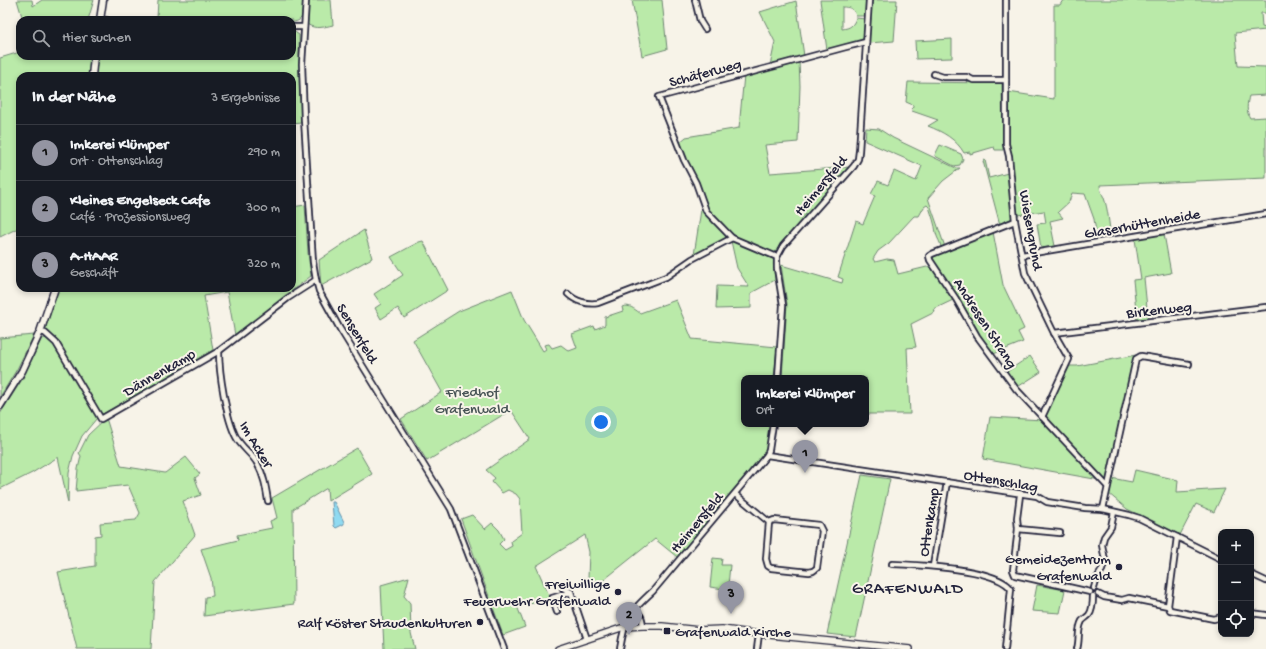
<!DOCTYPE html>
<html lang="de">
<meta charset="utf-8">
<style>
:root{--surface:#171b24;--page:#20242c;--text:#f1f3f6;--muted:#9ea1a6;--line:#363941;--accent:#9495a2}
body{margin:0;font-family:"Gochi Hand",sans-serif;background:var(--page);color:var(--text)}
.controls{position:absolute;right:12px;bottom:12px;display:grid;overflow:hidden;border-radius:8px;box-shadow:0 2px 6px #0003}
.controls button{width:36px;height:36px;display:grid;place-items:center;padding:0;border:0;border-bottom:1px solid var(--line);background:var(--surface);color:var(--text);font:20px sans-serif}
.you{position:absolute;left:601px;top:422px;width:14px;height:14px;margin:-10px;border:3px solid #fff;border-radius:50%;background:#1a73e8;box-shadow:0 0 0 6px #1a73e833}
.badge{display:grid;place-items:center;width:26px;height:26px;border-radius:50%;background:var(--accent);color:#111;font-size:13px;font-weight:700}
.pin{position:absolute;translate:-50% -33px;filter:drop-shadow(0 1px 2px #0008)}
.pin::after{content:'';position:absolute;top:21px;width:14px;height:12px;background:inherit;clip-path:polygon(0 0,100% 0,50% 100%)}
.popup{position:absolute;left:741px;top:375px;width:128px;height:52px;box-sizing:border-box;display:grid;place-content:center;border-radius:8px;background:var(--surface);filter:drop-shadow(0 1px 3px #0005);font-size:13px;white-space:nowrap;color:var(--muted)}
.popup b{font-size:15px;color:var(--text)}
.popup::after{content:'';position:absolute;left:50%;top:100%;margin-left:-8px;border:8px solid transparent;border-top-color:var(--surface)}
.list{margin:0;padding:0;list-style:none}
h2{display:flex;justify-content:space-between;align-items:center;height:52px;margin:0;padding:0 16px;font-size:17px}
h2 small{font-size:13px;font-weight:400;color:var(--muted)}
.list li{display:grid;grid-template-columns:26px 1fr auto;gap:12px;align-items:center;box-sizing:border-box;height:56px;padding:0 16px;border-top:1px solid var(--line)}
.list b{display:block;font-size:15px;white-space:nowrap}
.list p{margin:0;font-size:13px;white-space:nowrap;color:var(--muted)}
.list em{font-size:13px;font-style:normal;color:var(--muted)}
.icon{flex:none;width:22px;height:22px;fill:none;stroke:currentColor;stroke-width:2;stroke-linecap:round;stroke-linejoin:round}
.map{position:relative;flex:none;width:1266px;height:649px;overflow:hidden}
.search{position:absolute;background:var(--surface);box-shadow:0 2px 6px #0003;left:16px;top:16px;width:280px;height:44px;display:flex;align-items:center;gap:10px;box-sizing:border-box;padding:0 14px;border-radius:12px;color:var(--muted);font-size:15px}
.panel{position:absolute;background:var(--surface);box-shadow:0 2px 6px #0003;left:16px;top:72px;width:280px;height:220px;border-radius:12px}
.map>svg:first-child{display:block}
.green{fill:#baeaa9;stroke:#6e8672}
.water{fill:#90daf1;stroke:#6490a8}
.lines{fill:none;stroke-linecap:round;stroke-linejoin:round}
.minor-casing{stroke:#22223b;stroke-width:8}
.tertiary-casing{stroke:#22223b;stroke-width:8}
.secondary-casing{stroke:#22223b;stroke-width:9}
.minor{stroke:#f7f3e8;stroke-width:4.5}
.tertiary{stroke:#f7f3e8;stroke-width:5.5}
.secondary{stroke:#f7f3e8;stroke-width:6}
.poi-dot{fill:#22223b;stroke:#f7f3e8;stroke-width:1.5}
.labels{text-anchor:middle;stroke-width:4;stroke-linejoin:round;paint-order:stroke}
.street-label{font-size:15px;fill:#22223b;stroke:#f7f3e8}
.park-label{font-size:15px;fill:#485456;stroke:#f7f3e8}
.poi-label{font-size:15px;fill:#22223b;stroke:#f7f3e8;text-anchor:end}
.quarter-label{font-size:17px;letter-spacing:1px;fill:#22223b;stroke:#f7f3e8}
</style>
<div class="map">
<svg width="1266" height="649" viewBox="0 0 1266 649">
<rect width="100%" height="100%" fill="#f7f3e8"/>
<filter id="ink" filterUnits="userSpaceOnUse"><feTurbulence type="fractalNoise" baseFrequency=".025" numOctaves="2"/><feDisplacementMap in="SourceGraphic" scale="8" xChannelSelector="R" yChannelSelector="G"/><feConvolveMatrix kernelMatrix="1 2 1 2 8 2 1 2 1" color-interpolation-filters="sRGB"/></filter>
<g filter="url(#ink)">
<!-- green -->
<g class="green">
<path d="M17 0H32L33 6 42 0H94L88 20H23Z"/>
<path d="M158 0H304C303 10 305 22 292 22V20L157 18Z"/>
<path d="M309 0H331L333 25C324 27 315 30 307 24Z"/>
<path d="M632 0H662L667 49 642 56Z"/>
<path d="M820 0H867L865 16H856C854 8 849 7 842 7V29C850 28 853 26 856 18L865 19 864 40 827 50Z"/>
<path d="M871 0H897L894 41 869 43Z"/>
<path d="M1063 0H1266V13H1261L1262 27 1266 28V30L1235 33 1238 66 1266 67V95L1249 96C1247 103 1246 112 1250 118L1266 117V178L1100 185C1100 191 1102 193 1104 198 1108 209 1109 224 1111 237L1097 239 1094 219 1085 194 1072 193 1069 202 1058 212 1063 218 1050 221 1055 246 1041 248 1037 224 1046 223 1044 211 1017 215 1009 141 1008 92 1054 99V5H1060Z"/>
<path d="M796 1 804 56 770 66 775 42 760 12Z"/>
<path d="M292 30 299 35 301 123 292 124V76H20V227L0 237V58L20 52V56H292Z"/>
<path d="M952 39V58L916 59 915 41Z"/>
<path d="M799 61 800 86 798 142 765 145 770 173 850 167 777 250C771 259 774 269 775 280L751 293V308L716 309 717 286 749 287 737 268 731 241 728 238 694 255 701 210H707L694 174 679 143 686 137 739 128 744 75Z"/>
<path d="M908 82 1002 83 1003 150H995L994 147 970 154V152L964 153C956 139 943 132 928 126L938 120 912 111 913 105 906 102Z"/>
<path d="M866 128 879 129 893 138 956 168H960L943 181 928 198 945 247 941 248C941 242 937 239 936 233 935 224 932 216 929 207L927 205 924 207 919 216H914L889 243 878 251 873 259 875 262 887 259 894 260 898 274 931 266 953 300 934 309 935 312 911 324 916 347 907 348 910 414H866V378H782L787 304 781 265 842 283 843 279 838 277 856 221 863 224 875 196 871 194 878 181 888 185 894 171 916 181 922 166 865 141Z"/>
<path d="M940 145 961 154 963 159 960 165 954 166 935 156V155Z"/>
<path d="M985 160 989 178 1008 173 1013 218 1000 225 983 161Z"/>
<path d="M305 205 308 253 311 276 235 335 227 292 204 296 213 350 101 415 57 342 47 330 46 326 59 288H292V207Z"/>
<path d="M364 230 372 258 321 286 319 260Z"/>
<path d="M993 232 1003 285 1024 329 1018 332 1023 342 991 355 932 261 934 254Z"/>
<path d="M1164 234 1171 273 1144 278 1148 318 1137 320 1133 280 1141 279 1135 239Z"/>
<path d="M423 241 448 290 404 318 398 308 381 319 375 308 381 304 374 294 403 275 391 257 419 242Z"/>
<path d="M512 290 524 320 543 351 546 349 544 345 549 344 552 348 561 345 569 351 577 348 572 334 594 326 595 329 605 325V317L623 311 622 307C629 304 634 309 640 313L676 300 692 339 777 347 774 378H744V424H770L767 449 763 454 677 557 655 539 595 587 588 578 589 552 585 535 536 566 551 600 517 606 525 627 503 635 461 519 472 515 485 529 492 523 499 530 504 539 499 544 505 550 512 546 511 541 522 533 520 499 516 494 508 490 502 493 492 482 495 478 486 470 530 439 511 410 427 461 401 419 442 392 413 340 459 311Z"/>
<path d="M34 335 17 369 0 397V338Z"/>
<path d="M42 338 50 339 97 418 82 436 73 456 69 473 68 503 58 457 32 473 0 489V414L23 378Z"/>
<path d="M1136 355 1107 481 1046 419V412L1068 366H1077Z"/>
<path d="M1030 356 1041 372 1016 388 1005 373Z"/>
<path d="M990 417 1043 420 1100 480 983 459Z"/>
<path d="M106 418 121 466 165 473 186 457 200 474 195 478 201 495 183 501 195 535 155 582 151 649H77L58 572 95 566V536L101 535 100 523 136 520 140 513 128 485 76 491 78 469 81 456 79 453 88 435Z"/>
<path d="M357 448 372 474 328 501 327 488 293 509 294 604 204 616 205 597 213 596 211 578 201 549 238 540 237 535 272 528 270 521 277 518 272 498Z"/>
<path d="M1135 470 1178 480 1177 492 1225 489 1214 512 1196 504 1180 535 1127 509 1108 493 1111 478 1132 482Z"/>
<path d="M862 475 890 479 856 637 827 634Z"/>
<path d="M713 558 722 559 721 565H730L728 586H724V589L710 587Z"/>
<path d="M409 577 404 596 410 603 411 633 415 649H384L381 585Z"/>
<path d="M1037 585 1065 590 1060 613 1032 611Z"/>
</g>
<!-- water -->
<path class="water" d="M332 502H334L344 522V524L336 528 334 526Z"/>
<g class="lines">
<!-- minor casing -->
<g class="minor-casing">
<g id="minor">
<path d="M306 0 302 64 304 119 313 262 316 280 319 291 340 329 451 509 504 649"/>
<path d="M695 0 700 21 705 29"/>
<path d="M1006 0V144L1009 156 1015 221 1025 273 1054 333 1069 359 1042 417"/>
<path d="M100 20H106"/>
<path d="M292 27H304"/>
<path d="M934 74 943 77H967L973 80H1006"/>
<path d="M1015 221 932 254 929 256 930 260 956 299 977 336 1016 389 1107 486"/>
<path d="M1022 255 1266 214"/>
<path d="M777 257 732 238 706 211 696 183 684 160 659 97 846 47 866 42"/>
<path d="M568 294C575 301 587 305 598 303L666 277 692 259 732 238"/>
<path d="M40 332 45 333 56 343 101 419 219 351 288 298 316 280"/>
<path d="M1054 333 1266 307"/>
<path d="M219 351C219 373 226 418 236 437 241 447 252 454 257 463 264 475 266 488 268 501"/>
<path d="M778 378 783 305 777 268V257L783 246 854 166 858 159 859 151 869 0"/>
<path d="M767 455 1037 496 1047 502 1085 508 1103 509 1129 515 1139 518 1221 559"/>
<path d="M735 494 769 522 766 559 768 566 771 568 809 572 813 571 817 568 822 531 819 525 774 520 769 522"/>
<path d="M1020 495 1017 518 1018 529 1013 570 1015 575 1090 592"/>
<path d="M1103 509 1136 359 1141 356 1189 364"/>
<path d="M1018 529 1060 533"/>
<path d="M892 564C917 565 996 568 1011 589L1005 649"/>
<path d="M933 566 947 482"/>
<path d="M1251 574 1266 581"/>
<path d="M563 588 571 592 587 639"/>
<path d="M1094 588 1097 578 1102 570 1105 560 1102 545 1104 537 1111 527 1114 512"/>
<path d="M1098 594 1104 597 1122 600 1129 598 1168 606 1170 610 1214 619 1221 617"/>
<path d="M1168 606 1177 537"/>
<path d="M633 610C641 614 642 617 643 626"/>
<path d="M557 612 552 598 571 592"/>
<path d="M1251 613 1266 615"/>
<path d="M620 649C625 617 630 612 653 591L767 455 769 450 773 424"/>
<path d="M757 649 759 634"/>
<path d="M1077 649C1080 640 1077 630 1082 621 1084 619 1087 617 1089 615 1093 610 1093 602 1093 596"/>
</g>
</g>
<!-- tertiary casing -->
<g class="tertiary-casing">
<path id="tertiary" d="M558 649 624 627 643 626H662L699 630 722 629 759 634 910 649"/>
</g>
<!-- secondary casing -->
<g class="secondary-casing">
<g id="secondary">
<path d="M100 20 103 0"/>
<path d="M92 76 94 56"/>
<path d="M0 406 22 371 40 332 55 288"/>
</g>
</g>
<!-- minor -->
<use href="#minor" class="minor"/>
<!-- tertiary -->
<use href="#tertiary" class="tertiary"/>
<!-- secondary -->
<use href="#secondary" class="secondary"/>
</g>
</g>
<!-- markers -->
<g class="poi-dot">
<circle cx="1119" cy="567" r="4"/>
<circle cx="618" cy="592" r="4"/>
<circle cx="480" cy="622" r="4"/>
<rect x="663" y="627" width="8" height="8" rx="2"/>
</g>
<g class="labels">
<!-- street labels -->
<g class="street-label">
<text transform="translate(705 72) rotate(-15)" y="5">Schäferweg</text>
<text transform="translate(820 185) rotate(-50)" y="5">Heimersfeld</text>
<text transform="translate(1142 223) rotate(-10)" y="5">Glaserhüttenheide</text>
<text transform="translate(1032 230) rotate(80)" y="5">Wiesengrund</text>
<text transform="translate(1159 309) rotate(-6)" y="5">Birkenweg</text>
<text transform="translate(986 323) rotate(57)" y="5">Andresen Strang</text>
<text transform="translate(358 333) rotate(59)" y="5">Sensenfeld</text>
<text transform="translate(159 372) rotate(-30)" y="5">Dännenkamp</text>
<text transform="translate(257 444) rotate(59)" y="5">Im Acker</text>
<text transform="translate(1001 480) rotate(10)" y="5">Ottenschlag</text>
<text transform="translate(696 522) rotate(-50)" y="5">Heimersfeld</text>
<text transform="translate(928 522) rotate(-81)" y="5">Ottenkamp</text>
</g>
<!-- park labels -->
<g class="park-label">
<text x="472" y="396">Friedhof<tspan x="472" dy="17">Grafenwald</tspan></text>
</g>
<!-- poi labels -->
<g class="poi-label">
<text x="1111" y="563">Gemeidezentrum<tspan x="1111" dy="17">Grafenwald</tspan></text>
<text x="610" y="588">Freiwillige<tspan x="610" dy="17">Feuerwehr Grafenwald</tspan></text>
<text x="472" y="627">Ralf Köster Staudenkulturen</text>
<text x="675" y="636" text-anchor="start">Grafenwald Kirche</text>
</g>
<!-- quarter labels -->
<g class="quarter-label">
<text x="908" y="593">GRAFENWALD</text>
</g>
</g>
</svg>
<div class="controls">
<button>+</button>
<button>−</button>
<button><svg class="icon" aria-label="locate" viewBox="0 0 24 24"><circle cx="12" cy="12" r="6"/><path d="M12 2v4M12 18v4M2 12h4M18 12h4"/></svg></button>
</div>
<div class="you"></div>
<div class="pin badge" style="left:805px;top:473px">1</div>
<div class="popup"><b>Imkerei Klümper</b>Ort</div>
<div class="pin badge" style="left:629px;top:635px">2</div>
<div class="pin badge" style="left:731px;top:614px">3</div>
<div class="search"><svg class="icon" aria-label="search" viewBox="0 0 24 24"><circle cx="10" cy="10" r="6"/><path d="M15 15l6 6"/></svg>Hier suchen</div>
<section class="panel">
<h2>In der Nähe<small>3 Ergebnisse</small></h2>
<ul class="list">
<li><span class="badge">1</span><div><b>Imkerei Klümper</b><p>Ort · Ottenschlag</p></div><em>290 m</em></li>
<li><span class="badge">2</span><div><b>Kleines Engelseck Cafe</b><p>Café · Prozessionsweg</p></div><em>300 m</em></li>
<li><span class="badge">3</span><div><b>A-HAAR</b><p>Geschäft</p></div><em>320 m</em></li>
</ul>
</section>
</div>
